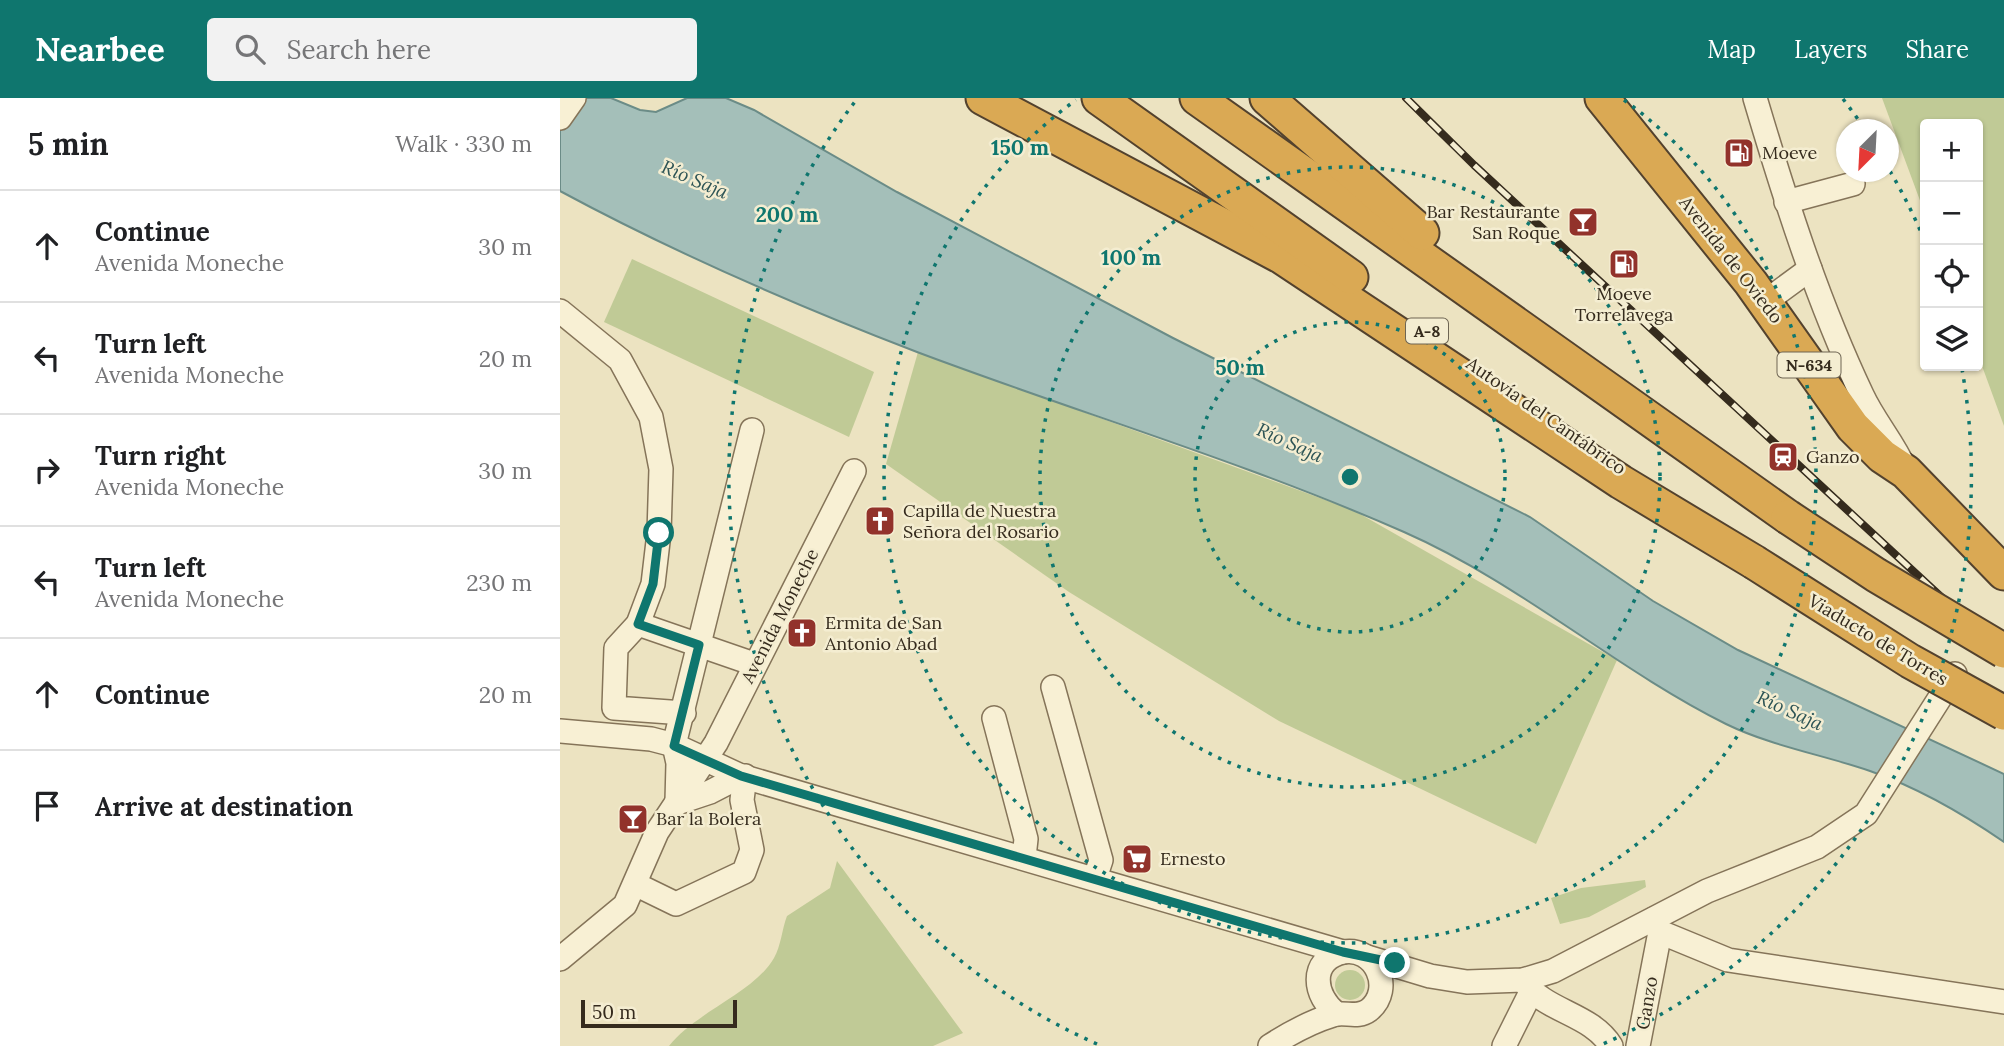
<!DOCTYPE html>
<meta charset="utf-8">
<style>
:root{--surface:#fff;--page:#f2f2f2;--text:#202124;--muted:#757577;--line:#e0e0e0;--accent:#0f766e}
body{margin:0;font-family:Lora,serif;background:var(--page);color:var(--text)}
.controls{position:absolute;right:21px;top:21px;display:grid;overflow:hidden;border-radius:7px;box-shadow:0 2px 5px #0004}
.controls button{width:63px;height:63px;display:grid;place-items:center;padding:0;border:0;border-bottom:2px solid var(--line);background:var(--surface);color:var(--text);font:35px sans-serif}
.compass{position:absolute;left:1276px;top:21px;width:63px;height:63px;border-radius:50%;background:var(--surface);box-shadow:0 2px 5px #0004;rotate:204deg}
.scale{position:absolute;left:21px;bottom:18px;width:156px;box-sizing:border-box;padding-left:7px;border:4px solid #352b1d;border-top:0;font-size:19px;line-height:24px;white-space:nowrap;color:#352b1d;-webkit-text-stroke:5px #f4edd1;paint-order:stroke}
.stop{position:absolute;width:21px;height:21px;margin:-16px;border:5px solid #0f766e;border-radius:50%;background:#fff}
.stop.end{background:#0f766e;border-color:#fff;box-shadow:0 2px 7px #0008}
.list{margin:0;padding:0;list-style:none}
h2{display:flex;justify-content:space-between;align-items:center;height:91px;margin:0;padding:0 28px;font-size:30px}
h2 small{font-size:23px;font-weight:400;color:var(--muted)}
.list li{display:grid;grid-template-columns:46px 1fr auto;gap:21px;align-items:center;box-sizing:border-box;height:112px;padding:0 28px;border-top:2px solid var(--line)}
.list b{display:block;font-size:26px;white-space:nowrap}
.list p{margin:0;font-size:23px;white-space:nowrap;color:var(--muted)}
.list em{font-size:23px;font-style:normal;color:var(--muted)}
.icon{flex:none;width:38px;height:38px;fill:none;stroke:currentColor;stroke-width:2;stroke-linecap:round;stroke-linejoin:round}
.map{position:relative;flex:none;width:1444px;height:948px;overflow:hidden}
header{display:flex;align-items:center;gap:42px;box-sizing:border-box;height:98px;padding:0 35px;background:var(--accent);color:#fff}
header strong{font-size:33px}
nav{display:flex;gap:38px;margin-inline-start:auto;font-size:24px}
.search{width:490px;height:63px;background:var(--page);display:flex;align-items:center;gap:18px;box-sizing:border-box;padding:0 24px;border-radius:7px;color:var(--muted);font-size:26px}
main{display:flex}
aside{flex:1;background:var(--surface)}
.map>svg:first-child{display:block}
.green{fill:#c0ca96}
.water{fill:#a4bfb9;stroke:#6b8c87;stroke-width:2}
.lines{fill:none;stroke-linecap:round;stroke-linejoin:round}
.minor-casing{stroke:#857459;stroke-width:26}
.highway-casing{stroke:#53422e;stroke-width:37}
.minor{stroke:#f8f0d4;stroke-width:23}
.highway{stroke:#daa954;stroke-width:33}
.rail-casing{stroke:#352b1d;stroke-width:8}
.rail{stroke:#f4edd1;stroke-width:5;stroke-dasharray:16;stroke-linecap:butt}
.highway-bridge-casing{stroke:#53422e;stroke-width:37;stroke-linecap:butt}
.highway-bridge{stroke:#daa954;stroke-width:33}
.route{stroke:#0f766e;stroke-width:9}
.ring{fill:none;stroke:#0f766e;stroke-width:3.5;stroke-dasharray:3.5 7}
.labels{text-anchor:middle;stroke-width:5;stroke-linejoin:round;paint-order:stroke}
.shield{fill:#f4edd1;stroke:#6e6553;stroke-width:2}
.shield-label{font-size:16px;font-weight:bold;fill:#352b1d}
.poi-label{font-size:18px;fill:#352b1d;stroke:#f4edd1;text-anchor:start}
.street-label{font-size:18px;fill:#352b1d;stroke:#f4edd1}
.water-label{font-size:19px;font-style:italic;fill:#2d5455;stroke:#f4edd1}
.centre{fill:#0f766e;stroke:#f4edd1;stroke-width:3.5}
.ring-label{font-size:21px;text-anchor:middle;font-weight:bold;fill:#0f766e;stroke:#f4edd1;stroke-width:5;stroke-linejoin:round;paint-order:stroke}
</style>
<header>
<strong>Nearbee</strong>
<div class="search"><svg class="icon" aria-label="search" viewBox="0 0 24 24"><circle cx="10" cy="10" r="6"/><path d="M15 15l6 6"/></svg>Search here</div>
<nav><a>Map</a><a>Layers</a><a>Share</a></nav>
</header>
<main>
<aside>
<h2>5 min<small>Walk · 330 m</small></h2>
<ul class="list">
<li><svg class="icon" aria-label="ahead" viewBox="0 0 24 24"><path d="M12 20V5M6 11l6-6 6 6"/></svg><div><b>Continue</b><p>Avenida Moneche</p></div><em>30 m</em></li>
<li><svg class="icon" aria-label="left" viewBox="0 0 24 24"><path d="M17 20v-9H6M10 6l-5 5 5 5"/></svg><div><b>Turn left</b><p>Avenida Moneche</p></div><em>20 m</em></li>
<li><svg class="icon" aria-label="right" viewBox="0 0 24 24"><path d="M7 20v-9h11M14 6l5 5-5 5"/></svg><div><b>Turn right</b><p>Avenida Moneche</p></div><em>30 m</em></li>
<li><svg class="icon" aria-label="left" viewBox="0 0 24 24"><path d="M17 20v-9H6M10 6l-5 5 5 5"/></svg><div><b>Turn left</b><p>Avenida Moneche</p></div><em>230 m</em></li>
<li><svg class="icon" aria-label="ahead" viewBox="0 0 24 24"><path d="M12 20V5M6 11l6-6 6 6"/></svg><div><b>Continue</b></div><em>20 m</em></li>
<li><svg class="icon" aria-label="arrive" viewBox="0 0 24 24"><path d="M6 21V4h12l-3 4 3 4H6"/></svg><div><b>Arrive at destination</b></div></li>
</ul>
</aside>
<div class="map">
<svg width="1444" height="948" viewBox="0 0 1444 948">
<rect width="100%" height="100%" fill="#ece3c1"/>
<!-- green -->
<g class="green">
<path d="M1322 0H1444V328L1418 257V26H1365V116Z"/>
<path d="M72 161 314 274 289 339 44 224Z"/>
<path d="M358 254 793 412 1057 562 976 746 719 623 509 494 326 366Z"/>
<path d="M277 763 403 935 373 948H109C137 913 194 895 214 860 221 848 222 831 227 818L270 790Z"/>
<path d="M1085 782 1086 789 1029 819 1000 826 991 800 1021 790Z"/>
<circle cx="790" cy="887" r="15"/>
</g>
<!-- water -->
<path class="water" d="M0 0H51L80 12 96 14 127 0H166L194 12 337 94 613 240 970 419 1093 503 1178 552 1444 676V744C1402 715 1359 690 1310 673 1264 657 1211 648 1166 626 1054 570 960 485 844 434 685 364 519 315 357 254 235 207 115 155 0 93Z"/>
<g class="lines">
<!-- minor casing -->
<g class="minor-casing">
<g id="minor">
<path d="M1195 0C1225 101 1257 202 1302 297 1314 323 1333 344 1345 371"/>
<path d="M0 20 14 0"/>
<path d="M1226 104 1293 86"/>
<path d="M1205 204 1250 171"/>
<path d="M0 213 60 262 91 319 101 371 99 435 93 486 78 526 56 550 54 610 124 615"/>
<path d="M78 526 194 566"/>
<path d="M493 589 541 762 535 780"/>
<path d="M434 620 466 741 464 759"/>
<path d="M0 633 91 641 114 647 181 678 783 854"/>
<path d="M117 703 118 665 114 647 192 332"/>
<path d="M117 705 150 694 181 678"/>
<path d="M75 786 116 806 184 774 192 752 182 702 185 678"/>
<path d="M1100 834 1168 862 1444 904"/>
<path d="M807 859 870 878 907 884 963 882 993 873 1147 793 1257 749 1306 716 1395 576"/>
<path d="M0 861 65 807 97 734 156 645 294 373"/>
<path d="M963 882C984 914 1031 915 1051 948"/>
<path d="M710 948C730 935 750 924 773 917 785 913 797 921 809 912 835 891 815 848 783 854 748 862 754 899 777 916"/>
<path d="M944 948 971 894"/>
<path d="M1078 948 1100 834 1094 821"/>
</g>
</g>
<!-- highway casing -->
<g class="highway-casing">
<g id="highway">
<path d="M423 0 722 159 1061 384 1194 464"/>
<path d="M539 0 791 179"/>
<path d="M637 0 1228 419"/>
<path d="M707 0 862 135"/>
<path d="M1042 0 1191 185 1293 329 1322 358 1346 374 1444 475"/>
</g>
</g>
<!-- minor -->
<use href="#minor" class="minor"/>
<!-- highway -->
<use href="#highway" class="highway"/>
<!-- rail casing -->
<g class="rail-casing">
<path id="rail" d="M846 0 914 67 1444 557"/>
</g>
<!-- rail -->
<use href="#rail" class="rail"/>
<!-- highway-bridge casing -->
<g class="highway-bridge-casing">
<g id="highway-bridge">
<path d="M1228 419 1316 477 1444 553"/>
<path d="M1194 464 1350 563 1444 615"/>
</g>
</g>
<!-- highway-bridge -->
<use href="#highway-bridge" class="highway-bridge"/>
</g>
<g class="lines">
<!-- route -->
<path class="route" d="M99 435 93 486 78 526 139 547 114 648 181 678 783 854 835 865"/>
</g>
<!-- distance rings -->
<g class="ring">
<circle cx="790" cy="379" r="155"/>
<circle cx="790" cy="379" r="310"/>
<path d="M1064 2A466 466 0 1 1 516 2"/>
<path d="M537 946A621 621 0 0 1 297 1M1283 1A621 621 0 0 1 1302 27M1330 73A621 621 0 0 1 1364 141M1402 271A621 621 0 0 1 1043 946"/>
</g>
<!-- icons -->
<defs>
<g id="fuel-square" transform="scale(1.575)"><rect x="-9" y="-9" width="18" height="18" rx="4" fill="#92322b" stroke="#f4edd1"/><path d="M-5.5-6h7V0h2V4h1.3V-2.5L3-4.5l.8-.8L6-3V5H2.5V1h-1V6h-7ZM-4.2-4.7v3.2H.2V-4.7Z" fill="#fff"/></g>
<g id="bar-square" transform="scale(1.575)"><rect x="-9" y="-9" width="18" height="18" rx="4" fill="#92322b" stroke="#f4edd1"/><path d="M-6-5H6L.8 .8V4.5H3.5V6h-7V4.5H-.8V.8Z" fill="#fff"/></g>
<g id="station-square" transform="scale(1.575)"><rect x="-9" y="-9" width="18" height="18" rx="4" fill="#92322b" stroke="#f4edd1"/><path d="M-3-6H3Q5-6 5-4V2Q5 4 3 4L4.5 6H3L1.5 4h-3L-3 6H-4.5L-3 4Q-5 4-5 2V-4Q-5-6-3-6ZM-3.5-4v3h7v-3ZM-3.5 1v1.5H-2V1ZM2 1v1.5H3.5V1Z" fill="#fff"/></g>
<g id="church-square" transform="scale(1.575)"><rect x="-9" y="-9" width="18" height="18" rx="4" fill="#92322b" stroke="#f4edd1"/><path d="M-1.2-6h2.4v3.5h3.3v2.4h-3.3V6h-2.4V-.1h-3.3v-2.4h3.3Z" fill="#fff"/></g>
<g id="supermarket-square" transform="scale(1.575)"><rect x="-9" y="-9" width="18" height="18" rx="4" fill="#92322b" stroke="#f4edd1"/><path d="M-6-5.5h2.5l.6 2H6L4.5 2H-2.5L-4.4-4H-6ZM-1.5 3.2a1.3 1.3 0 1 0 .1 0ZM3 3.2a1.3 1.3 0 1 0 .1 0Z" fill="#fff"/></g>
</defs>
<g fill-rule="evenodd">
<use href="#fuel-square" x="1179" y="55"/>
<use href="#bar-square" x="1023" y="124"/>
<use href="#fuel-square" x="1064" y="166"/>
<use href="#station-square" x="1223" y="359"/>
<use href="#church-square" x="320" y="423"/>
<use href="#church-square" x="242" y="535"/>
<use href="#bar-square" x="73" y="721"/>
<use href="#supermarket-square" x="577" y="761"/>
</g>
<g class="labels">
<!-- shield labels -->
<g class="shield">
<rect x="846" y="220.5" width="42" height="25" rx="5"/>
<rect x="1217.5" y="254.5" width="63" height="25" rx="5"/>
</g>
<g class="shield-label">
<text x="867" y="239">A-8</text>
<text x="1249" y="273">N-634</text>
</g>
<!-- poi labels -->
<g class="poi-label">
<text x="1202" y="61">Moeve</text>
<text x="1000" y="120" text-anchor="end">Bar Restaurante<tspan x="1000" dy="21">San Roque</tspan></text>
<text x="1064" y="202" text-anchor="middle">Moeve<tspan x="1064" dy="21">Torrelavega</tspan></text>
<text x="1246" y="365">Ganzo</text>
<text x="343" y="419">Capilla de Nuestra<tspan x="343" dy="21">Señora del Rosario</tspan></text>
<text x="265" y="531">Ermita de San<tspan x="265" dy="21">Antonio Abad</tspan></text>
<text x="96" y="727">Bar la Bolera</text>
<text x="600" y="767">Ernesto</text>
</g>
<!-- street labels -->
<g class="street-label">
<text transform="translate(1171 162) rotate(52)" y="6">Avenida de Oviedo</text>
<text transform="translate(986 318) rotate(35)" y="6">Autovía del Cantábrico</text>
<text transform="translate(220 518) rotate(-63)" y="6">Avenida Moneche</text>
<text transform="translate(1318 542) rotate(31)" y="6">Viaducto de Torres</text>
<text transform="translate(1087 905) rotate(-80)" y="6">Ganzo</text>
</g>
<!-- water labels -->
<g class="water-label">
<text transform="translate(135 81) rotate(23)" y="7">Río Saja</text>
<text transform="translate(730 344) rotate(24)" y="7">Río Saja</text>
<text transform="translate(1230 612) rotate(24)" y="7">Río Saja</text>
</g>
</g>
<circle cx="790" cy="379" r="10" class="centre"/>
<g class="ring-label">
<text x="460" y="57">150 m</text>
<text x="227" y="124">200 m</text>
<text x="571" y="167">100 m</text>
<text x="680" y="277">50 m</text>
</g>
</svg>
<div class="controls">
<button>+</button>
<button>−</button>
<button><svg class="icon" aria-label="locate" viewBox="0 0 24 24"><circle cx="12" cy="12" r="6"/><path d="M12 2v4M12 18v4M2 12h4M18 12h4"/></svg></button>
<button><svg class="icon" aria-label="layers" viewBox="0 0 24 24"><path d="M12 4l9 5-9 5-9-5zM3 14l9 5 9-5"/></svg></button>
</div>
<svg class="compass" viewBox="-18 -18 36 36"><path d="M0-13l5 13h-10z" fill="#e53935"/><path d="M0 13l5-13h-10z" fill="#757577"/></svg>
<div class="scale">50 m</div>
<div class="stop" style="left:99px;top:435px"></div>
<div class="stop end" style="left:835px;top:865px"></div>
</div>
</main>
